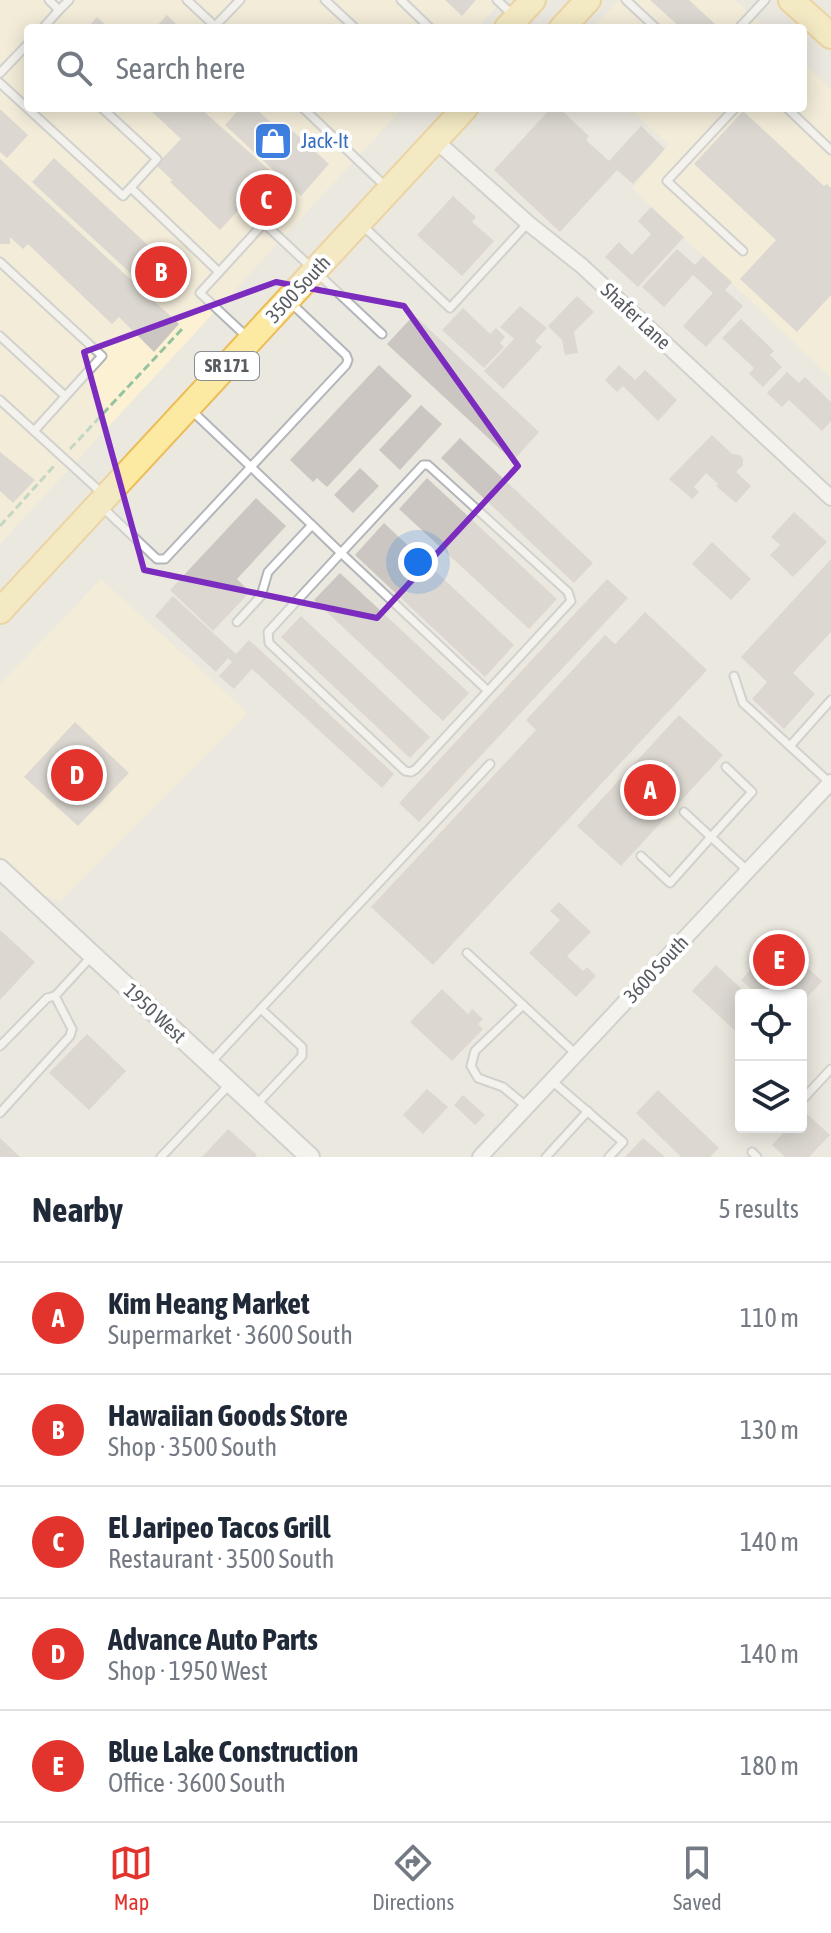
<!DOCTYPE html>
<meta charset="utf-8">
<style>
:root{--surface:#fff;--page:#f2f2f3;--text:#1f2937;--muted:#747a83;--line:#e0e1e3;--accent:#e3332d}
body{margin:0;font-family:"Asap Condensed",sans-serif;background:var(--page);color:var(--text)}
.controls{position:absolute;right:24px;bottom:24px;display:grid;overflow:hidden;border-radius:8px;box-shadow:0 4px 20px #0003}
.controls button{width:72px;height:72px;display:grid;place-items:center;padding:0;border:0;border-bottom:2px solid var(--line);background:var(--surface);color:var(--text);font:40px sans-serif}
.you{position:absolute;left:418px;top:562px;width:28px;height:28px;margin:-20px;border:6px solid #fff;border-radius:50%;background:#1a73e8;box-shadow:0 0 0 12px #1a73e833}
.badge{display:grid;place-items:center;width:52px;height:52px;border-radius:50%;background:var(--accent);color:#fff;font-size:26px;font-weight:700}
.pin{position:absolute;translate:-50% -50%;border:4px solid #fff;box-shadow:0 2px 8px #0006}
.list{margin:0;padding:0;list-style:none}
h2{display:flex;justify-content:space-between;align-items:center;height:104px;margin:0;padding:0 32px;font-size:34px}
h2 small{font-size:26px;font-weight:400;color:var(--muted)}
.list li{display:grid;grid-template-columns:52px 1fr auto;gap:24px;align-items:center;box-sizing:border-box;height:112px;padding:0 32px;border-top:2px solid var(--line)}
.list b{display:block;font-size:30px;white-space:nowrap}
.list p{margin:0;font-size:26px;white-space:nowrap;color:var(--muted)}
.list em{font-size:26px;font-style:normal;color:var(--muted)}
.icon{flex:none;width:44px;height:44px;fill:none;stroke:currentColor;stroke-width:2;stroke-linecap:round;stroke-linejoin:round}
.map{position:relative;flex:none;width:831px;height:1157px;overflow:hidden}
.search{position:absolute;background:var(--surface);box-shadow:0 4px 20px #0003;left:24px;right:24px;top:24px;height:88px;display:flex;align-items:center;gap:20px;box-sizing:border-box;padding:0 28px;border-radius:8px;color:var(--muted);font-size:30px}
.sheet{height:664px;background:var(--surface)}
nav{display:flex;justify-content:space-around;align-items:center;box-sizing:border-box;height:112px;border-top:2px solid var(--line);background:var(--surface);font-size:22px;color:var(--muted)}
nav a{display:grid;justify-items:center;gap:4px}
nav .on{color:var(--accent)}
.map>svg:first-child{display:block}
.commercial{fill:#fcf1d3}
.building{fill:#cbc6c1}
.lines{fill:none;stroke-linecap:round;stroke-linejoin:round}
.service-casing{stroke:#b2b6ba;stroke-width:11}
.minor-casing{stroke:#b2b6ba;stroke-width:18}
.tertiary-casing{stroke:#b2b6ba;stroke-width:22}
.primary-casing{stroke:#ecbc57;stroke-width:28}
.path{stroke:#95c3a0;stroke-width:3;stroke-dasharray:8 4;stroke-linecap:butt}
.service{stroke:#fff;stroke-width:7}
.minor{stroke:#fff;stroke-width:14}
.tertiary{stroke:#fff;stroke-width:18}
.primary{stroke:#fceaa3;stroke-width:24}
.marked{fill:none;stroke:#7b2cbf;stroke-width:6;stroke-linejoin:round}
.labels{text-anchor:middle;stroke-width:8;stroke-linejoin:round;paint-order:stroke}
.shield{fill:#fff;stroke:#8a8d90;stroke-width:2}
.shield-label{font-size:18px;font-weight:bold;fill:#585c60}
.shop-label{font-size:20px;fill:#366cbe;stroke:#fff;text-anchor:start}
.street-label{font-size:20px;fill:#585c60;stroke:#fff}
</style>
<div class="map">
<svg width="831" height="1157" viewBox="0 0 831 1157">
<rect width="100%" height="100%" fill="#ebe8df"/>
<!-- commercial -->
<g class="commercial">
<path d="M0 0H503L477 28H28V108H403L0 544Z"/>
<path d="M619 0H735L765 28H593Z"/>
<path d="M803 63 831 89V378L632 188 669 145 629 108H803Z"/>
<path d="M101 579 248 713 60 901 0 882V684Z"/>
</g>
<!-- building -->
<g class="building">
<path d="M445 0H476L462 16Z"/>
<path d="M650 0H689L715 24 711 28H681Z"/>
<path d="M167 15 180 28H155Z"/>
<path d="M97 17 109 28H87Z"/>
<path d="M148 108H200L288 187 260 217 245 203 220 230 170 182 172 180 156 165 181 139Z"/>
<path d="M240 108H255L278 129 284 123 329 164 301 196 225 125Z"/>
<path d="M551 108H559L589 136 586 140 609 161 641 126 665 149 633 184 617 170 560 232 494 170Z"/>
<path d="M0 109 28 135 7 158 0 152Z"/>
<path d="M743 111 824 186 827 184 831 188V295L797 332 740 279 776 240 694 164Z"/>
<path d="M54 158 176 271 154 295 32 182Z"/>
<path d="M0 159 179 324 154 352 119 317 112 324 28 244 23 249 10 237V244H0Z"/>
<path d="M453 196 476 217 472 222 494 241 462 276 417 235Z"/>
<path d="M651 207 684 237 638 287 605 257 619 242 632 255 651 234 638 221Z"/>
<path d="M677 249 695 265 703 256 732 282 725 290 743 306 706 347 683 326 713 293 693 275 664 307 642 287Z"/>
<path d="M577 296 594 312 574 332 578 353 565 355 562 340 548 326Z"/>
<path d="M520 306 547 328 535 341 542 347 503 389 484 371 514 339 500 327Z"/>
<path d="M463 308 490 334 496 328 505 337 500 343 504 347 484 368 442 330Z"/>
<path d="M414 315 539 432 513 461 387 344Z"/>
<path d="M741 319 774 351 770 355 782 367 763 387 749 374 754 368 722 338Z"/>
<path d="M379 365 412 396 327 487 317 478 313 482 290 460Z"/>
<path d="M619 365 635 380 645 370 677 400 658 421 623 386 617 392 605 380Z"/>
<path d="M787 372 799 383 805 377 831 402V421L822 431 789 400 782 407 767 393Z"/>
<path d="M421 405 442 424 400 470 379 450Z"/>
<path d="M712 435 732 454 740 455 743 459V465L736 472 751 486 736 503 716 486 718 484 706 473 694 487 699 492 692 499 669 479Z"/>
<path d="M460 438 593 563 574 583 441 458Z"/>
<path d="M0 452 35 480 13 503 0 491Z"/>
<path d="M360 468 379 486 353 513 334 495Z"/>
<path d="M427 478 557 599 529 629 399 509Z"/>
<path d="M256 498 286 526 237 579 246 588 247 595 213 631 170 590Z"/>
<path d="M794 512 827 542 793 577 770 555 780 545 771 537Z"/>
<path d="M384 523 514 645 485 677 355 555Z"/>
<path d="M712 542 751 579 731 600 692 564Z"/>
<path d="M831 559V632L793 673 815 694 784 729 752 699 767 682 741 657Z"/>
<path d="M340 573 469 693 443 721 314 600Z"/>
<path d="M607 579 628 598 419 822 399 803Z"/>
<path d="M173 596 236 654 249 640 394 774 382 788 252 669 234 689 219 676 232 662 228 658 216 672 155 616Z"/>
<path d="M645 612 707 670 433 965 371 907 536 730 526 720 605 635 615 644Z"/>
<path d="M301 616 430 737 410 758 281 637Z"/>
<path d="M679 715 723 755 621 866 577 826Z"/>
<path d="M75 722 129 773 78 826 24 777Z"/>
<path d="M559 902 591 932 567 956 583 971 587 967 596 976 576 997 529 953 560 920 550 911Z"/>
<path d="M0 930 35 962 0 1000Z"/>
<path d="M777 940 822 981 801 1004V995H758L741 980Z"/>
<path d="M716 965 748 995H741V1036L692 991Z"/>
<path d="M442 989 468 1014 472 1009 483 1019 478 1024 483 1029 452 1061 410 1022Z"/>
<path d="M87 1034 126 1071 89 1110 49 1073Z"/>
<path d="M427 1089 448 1107 423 1134 403 1115Z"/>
<path d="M658 1090 719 1148 710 1157H681L636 1113Z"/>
<path d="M463 1095 485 1115 475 1125 454 1105Z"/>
<path d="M804 1111 830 1135 809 1157H785L772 1145 789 1127H801V1114Z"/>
<path d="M228 1129 257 1155 255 1157H202Z"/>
<path d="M0 1138 20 1157H0Z"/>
<path d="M643 1138 665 1157H625Z"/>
</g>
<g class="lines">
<!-- service casing -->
<g class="service-casing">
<g id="service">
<path d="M187 0 217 28"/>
<path d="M325 0 355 28"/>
<path d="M401 0 430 28"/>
<path d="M497 0 513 15"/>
<path d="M626 0 656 28"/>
<path d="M59 10 69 0"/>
<path d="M215 26 240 0"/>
<path d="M43 28 59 10 49 0"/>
<path d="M739 28 765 0"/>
<path d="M0 73 28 44"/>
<path d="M0 83 123 196 157 159 102 108"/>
<path d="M303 108 385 186"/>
<path d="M735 108 667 181 743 251"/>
<path d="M787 108 831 150"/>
<path d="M131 188 219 272"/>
<path d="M361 224 450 308 528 223"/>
<path d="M0 262 102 356 34 431 104 495"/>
<path d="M0 336 65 396"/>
<path d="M246 336 200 293 264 223 382 334"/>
<path d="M0 400 34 431"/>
<path d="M190 409 312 525 268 572 261 596 237 622"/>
<path d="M101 506 157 559H165L346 365 348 360 346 355 290 302"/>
<path d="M312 525 341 553 423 465H428L568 592 571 601 416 769 411 772 405 771 269 643 268 632 341 553 488 691"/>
<path d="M734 676 743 703 830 783"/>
<path d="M790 746 831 700"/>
<path d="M726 767 752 792 711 837 748 871"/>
<path d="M641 856 670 883 711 837 684 812"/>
<path d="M467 953 576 1054"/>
<path d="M523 1005 475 1051 471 1066 478 1078 503 1087 527 1107"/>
<path d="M0 1046 47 998 55 996"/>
<path d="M211 1062 490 764"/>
<path d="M552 1081 623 1142 609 1157"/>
<path d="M802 1100 831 1069"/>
<path d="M257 1104 302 1056V1047L261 1009"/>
<path d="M0 1113 70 1036 72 1029 55 996 91 957"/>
<path d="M752 1152 757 1157"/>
<path d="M161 1157 229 1085"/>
<path d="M546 1157 588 1111"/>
</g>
</g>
<!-- minor casing -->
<g class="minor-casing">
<g id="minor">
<path d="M435 140 528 223 582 266 831 498"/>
<path d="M480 1157 831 782"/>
</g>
</g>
<!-- tertiary casing -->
<g class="tertiary-casing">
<path id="tertiary" d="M0 869 310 1157"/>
</g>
<!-- primary casing -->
<g class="primary-casing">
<g id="primary">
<path d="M791 0 831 36"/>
<path d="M507 28 533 0"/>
<path d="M562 28 588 0"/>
<path d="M0 611 465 108"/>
</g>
</g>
<!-- path -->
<g class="path">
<path d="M70 449 182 329"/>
<path d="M0 526 54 466"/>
</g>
<!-- service -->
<use href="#service" class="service"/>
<!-- minor -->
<use href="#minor" class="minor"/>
<!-- tertiary -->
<use href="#tertiary" class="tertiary"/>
<!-- primary -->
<use href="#primary" class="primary"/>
</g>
<!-- marked area -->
<path d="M0 0H831V1157H0ZM276 282 404 306 518 466 377 618 144 570 84 352Z" fill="#ebe8df" fill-opacity=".55" fill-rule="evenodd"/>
<path class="marked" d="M276 282 404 306 518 466 377 618 144 570 84 352Z"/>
<!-- icons -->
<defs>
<g id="shop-square" transform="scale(2)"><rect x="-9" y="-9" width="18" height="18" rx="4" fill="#3f7fe0" stroke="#fff"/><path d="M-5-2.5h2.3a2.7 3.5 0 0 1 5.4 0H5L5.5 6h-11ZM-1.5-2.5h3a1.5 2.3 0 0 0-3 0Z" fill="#fff"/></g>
</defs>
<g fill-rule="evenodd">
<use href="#shop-square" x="273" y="141"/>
</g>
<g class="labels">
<!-- shield labels -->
<rect class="shield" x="195" y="352" width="64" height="28" rx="6"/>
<g class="shield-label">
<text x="227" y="372">SR 171</text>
</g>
<!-- shop labels -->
<g class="shop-label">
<text x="301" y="148">Jack-It</text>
</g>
<!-- street labels -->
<g class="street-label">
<text transform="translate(298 289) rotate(-47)" y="7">3500 South</text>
<text transform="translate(636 316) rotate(43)" y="7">Shafer Lane</text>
<text transform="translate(656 969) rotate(-47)" y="7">3600 South</text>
<text transform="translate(155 1013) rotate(43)" y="7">1950 West</text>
</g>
</g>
</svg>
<div class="controls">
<button><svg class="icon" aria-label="locate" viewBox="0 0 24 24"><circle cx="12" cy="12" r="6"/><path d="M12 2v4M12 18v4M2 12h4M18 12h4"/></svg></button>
<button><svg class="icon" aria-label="layers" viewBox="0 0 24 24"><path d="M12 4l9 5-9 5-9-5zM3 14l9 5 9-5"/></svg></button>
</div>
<div class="you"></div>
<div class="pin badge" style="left:650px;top:790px">A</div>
<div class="pin badge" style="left:161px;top:272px">B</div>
<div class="pin badge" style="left:266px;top:200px">C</div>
<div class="pin badge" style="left:77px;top:775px">D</div>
<div class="pin badge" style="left:779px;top:960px">E</div>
<div class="search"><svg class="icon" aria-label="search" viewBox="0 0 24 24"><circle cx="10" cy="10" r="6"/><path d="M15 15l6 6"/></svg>Search here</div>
</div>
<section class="sheet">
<h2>Nearby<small>5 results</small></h2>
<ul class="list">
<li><span class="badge">A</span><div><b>Kim Heang Market</b><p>Supermarket · 3600 South</p></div><em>110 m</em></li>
<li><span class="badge">B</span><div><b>Hawaiian Goods Store</b><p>Shop · 3500 South</p></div><em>130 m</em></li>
<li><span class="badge">C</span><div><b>El Jaripeo Tacos Grill</b><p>Restaurant · 3500 South</p></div><em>140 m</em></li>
<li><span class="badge">D</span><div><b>Advance Auto Parts</b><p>Shop · 1950 West</p></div><em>140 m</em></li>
<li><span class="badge">E</span><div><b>Blue Lake Construction</b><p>Office · 3600 South</p></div><em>180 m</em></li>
</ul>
</section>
<nav>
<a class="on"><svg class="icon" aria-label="map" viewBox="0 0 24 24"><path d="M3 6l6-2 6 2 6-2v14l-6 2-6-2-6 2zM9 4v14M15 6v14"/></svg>Map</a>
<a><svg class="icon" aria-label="directions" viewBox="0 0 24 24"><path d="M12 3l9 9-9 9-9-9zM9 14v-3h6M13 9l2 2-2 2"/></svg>Directions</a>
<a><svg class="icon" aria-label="saved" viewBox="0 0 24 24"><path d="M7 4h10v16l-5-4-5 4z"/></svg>Saved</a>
</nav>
